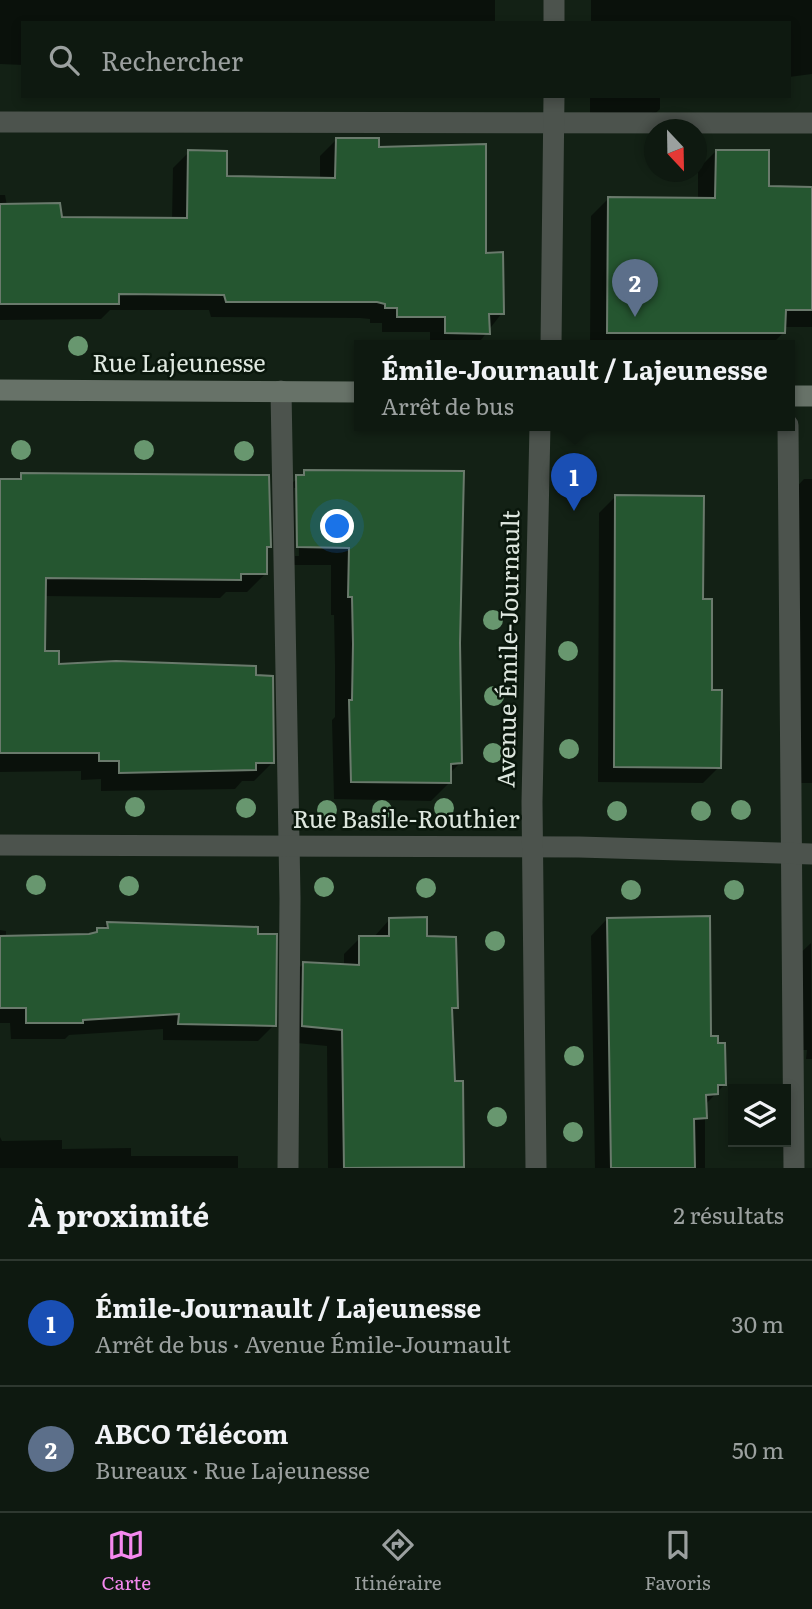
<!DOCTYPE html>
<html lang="fr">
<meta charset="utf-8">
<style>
:root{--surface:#0e1910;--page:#172219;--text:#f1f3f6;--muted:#9ba09f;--line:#2e3830;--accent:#f589ef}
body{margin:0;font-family:Literata,serif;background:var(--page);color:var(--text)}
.controls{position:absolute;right:21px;bottom:21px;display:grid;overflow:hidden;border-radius:0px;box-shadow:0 4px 10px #0003}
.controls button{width:63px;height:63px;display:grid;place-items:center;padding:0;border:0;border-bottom:2px solid var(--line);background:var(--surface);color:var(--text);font:35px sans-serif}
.compass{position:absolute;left:644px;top:119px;width:63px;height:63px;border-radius:50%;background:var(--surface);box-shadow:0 4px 10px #0003;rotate:158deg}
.you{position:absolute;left:338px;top:527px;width:24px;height:24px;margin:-18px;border:5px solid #fff;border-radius:50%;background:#1a73e8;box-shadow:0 0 0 10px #1a73e833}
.badge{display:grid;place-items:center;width:46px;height:46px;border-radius:50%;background:var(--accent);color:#fff;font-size:23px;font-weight:700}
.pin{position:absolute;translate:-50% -58px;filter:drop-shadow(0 2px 4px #0008)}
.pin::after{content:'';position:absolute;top:37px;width:24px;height:21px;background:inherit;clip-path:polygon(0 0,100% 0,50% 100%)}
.popup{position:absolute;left:354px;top:340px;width:441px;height:91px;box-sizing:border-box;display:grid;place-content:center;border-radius:0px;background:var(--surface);filter:drop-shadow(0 2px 5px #0005);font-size:23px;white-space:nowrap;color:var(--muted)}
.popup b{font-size:26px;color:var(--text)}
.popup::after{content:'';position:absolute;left:50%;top:100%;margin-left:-14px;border:14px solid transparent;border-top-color:var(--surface)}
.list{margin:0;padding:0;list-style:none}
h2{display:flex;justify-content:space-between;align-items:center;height:91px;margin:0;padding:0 28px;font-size:30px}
h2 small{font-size:23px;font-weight:400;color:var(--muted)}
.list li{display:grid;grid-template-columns:46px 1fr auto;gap:21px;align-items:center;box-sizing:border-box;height:126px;padding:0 28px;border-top:2px solid var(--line)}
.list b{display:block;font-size:26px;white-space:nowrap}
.list p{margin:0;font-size:23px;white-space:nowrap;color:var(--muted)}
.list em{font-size:23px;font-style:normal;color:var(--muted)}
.icon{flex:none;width:38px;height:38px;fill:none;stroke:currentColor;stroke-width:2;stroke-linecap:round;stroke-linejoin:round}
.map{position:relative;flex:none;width:812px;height:1168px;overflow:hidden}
.search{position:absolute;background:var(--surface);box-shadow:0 4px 10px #0003;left:21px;right:21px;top:21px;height:77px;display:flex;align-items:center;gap:18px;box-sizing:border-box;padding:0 24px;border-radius:0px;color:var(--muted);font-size:26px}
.sheet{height:343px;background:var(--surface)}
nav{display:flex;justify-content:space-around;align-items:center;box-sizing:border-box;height:98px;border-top:2px solid var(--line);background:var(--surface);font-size:19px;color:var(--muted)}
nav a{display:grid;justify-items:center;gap:4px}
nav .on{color:var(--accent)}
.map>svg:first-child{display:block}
.shadow{fill:#0007;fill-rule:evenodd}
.building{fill:#255630;stroke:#6a7a6c;stroke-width:2}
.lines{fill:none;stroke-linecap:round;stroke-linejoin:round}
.service{stroke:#4c534d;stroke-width:21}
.minor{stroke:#4c534d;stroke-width:21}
.secondary{stroke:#677268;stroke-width:21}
.tree{fill:#68976f}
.labels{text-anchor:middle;stroke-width:5;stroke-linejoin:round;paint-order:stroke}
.street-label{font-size:24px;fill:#dee7df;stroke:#0a170c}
</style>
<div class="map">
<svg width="812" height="1168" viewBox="0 0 812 1168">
<rect width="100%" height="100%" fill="#132115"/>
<!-- shadow -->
<g class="shadow">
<path d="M0 0H495V23H23V65L0 64Z"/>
<path d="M591 0H812V74L789 77V23H591Z"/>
<path d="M590 96H660V109L643 125H590Z"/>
<path d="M336 140 377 148 484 254 502 313 477 345H430V332H382V323H370V319L360 318 211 317 209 310H110L101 319 0 320V195H5L7 206 60 218 172 220 173 168 189 152 225 178 320 180V156Z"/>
<path d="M716 151 767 188H812V327H784V332L771 345H590L591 216 609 198 698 199V169Z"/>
<path d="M305 472 458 643 460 763 449 774V783L431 801 334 799 332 720 335 717V664L334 615H331V565H279L278 495ZM294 488H298L299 556H295Z"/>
<path d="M22 475 269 546 266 550V573L247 592H226L220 598 44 596V653L57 666 273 762 254 781H242L235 789 101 791V779L81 780V771L0 772V480L16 481Z"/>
<path d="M804 479H812V783H790L788 496Z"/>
<path d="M615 497 701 601 719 767 703 783 598 782 599 513Z"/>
<path d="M390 919 425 938 456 1007 451 1012 461 1168H328L327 1046 287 1042V980L303 964 344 966V954L360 938H373Z"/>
<path d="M607 919 709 1038 724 1085 705 1105V1168H595L591 936Z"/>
<path d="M108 924 274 1025 258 1041 163 1040V1029L69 1035 65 1039H11L10 1023H0V930L6 931V937L92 935Z"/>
<path d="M811 943 812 1059H806L807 1050H794V959Z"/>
<path d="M0 1137 2 1141 62 1140V1149L131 1148V1156H238V1168H0Z"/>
</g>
<!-- building -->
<g class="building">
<path d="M336 138H379V147L486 144V253L503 252 504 314H489L490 334 445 333V317H397V308H385V304L377 302H226L224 295 119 294V304H0V204L60 203 62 217 187 218 188 150 227 151V176L335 178Z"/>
<path d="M716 150H769V186L812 187V310H786L785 333H607L608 197 715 198Z"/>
<path d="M304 470 464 471 460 643 462 763 451 764V783L351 782 349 700H352L353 644 352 597H348L349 548 297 547 296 475H304Z"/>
<path d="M21 473 269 475 271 547H267V574H241V580L46 578 45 651H59V664L116 661 256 666V675L273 676 274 763H256V770L119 773V761H99V753H0V479H21Z"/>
<path d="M615 495 704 496 703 599H712V690H722L721 768 614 767Z"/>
<path d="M710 916 711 1036H718V1043H725L726 1085H718V1094L706 1095 707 1118 694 1119 695 1168H611L607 918Z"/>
<path d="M427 917V936L456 937 458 1008H452L455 1081H463L464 1167 344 1168 342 1030 302 1026 303 962 359 965V936H389V918Z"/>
<path d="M107 922 258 927V934H277L276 1026 178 1024 179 1014 83 1020V1023H26V1008H0V936L89 934 97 932V928H108Z"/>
</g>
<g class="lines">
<!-- service -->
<g class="service">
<path d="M0 122 812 123"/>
<path d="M281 391 290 898 288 1168"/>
<path d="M788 425 794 1168"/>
</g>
<!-- minor -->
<g class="minor">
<path d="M554 0V23"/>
<path d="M551 345 554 96"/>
<path d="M0 845 579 847 812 854"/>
<path d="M536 1168 532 802 540 425"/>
</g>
<!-- secondary -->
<g class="secondary">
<path d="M0 390 359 392"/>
<path d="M789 396H812"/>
</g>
</g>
<!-- trees -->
<g class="tree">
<circle cx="78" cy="346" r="10"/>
<circle cx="21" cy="450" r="10"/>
<circle cx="144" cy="450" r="10"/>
<circle cx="244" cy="451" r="10"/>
<circle cx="493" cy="620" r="10"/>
<circle cx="568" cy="651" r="10"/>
<circle cx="494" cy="696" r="10"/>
<circle cx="569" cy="749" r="10"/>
<circle cx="493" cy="753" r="10"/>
<circle cx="135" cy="807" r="10"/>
<circle cx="246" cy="808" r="10"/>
<circle cx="444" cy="808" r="10"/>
<circle cx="327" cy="810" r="10"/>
<circle cx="382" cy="810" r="10"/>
<circle cx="741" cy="810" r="10"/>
<circle cx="617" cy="811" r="10"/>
<circle cx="701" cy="811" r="10"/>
<circle cx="36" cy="885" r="10"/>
<circle cx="129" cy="886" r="10"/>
<circle cx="324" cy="887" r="10"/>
<circle cx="426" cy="888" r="10"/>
<circle cx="631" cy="890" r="10"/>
<circle cx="734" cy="890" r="10"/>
<circle cx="495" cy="941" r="10"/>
<circle cx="574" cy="1056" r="10"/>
<circle cx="497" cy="1117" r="10"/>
<circle cx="573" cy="1132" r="10"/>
</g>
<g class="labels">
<!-- street labels -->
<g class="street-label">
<text x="179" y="372">Rue Lajeunesse</text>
<text transform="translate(509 649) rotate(-89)" y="8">Avenue Émile-Journault</text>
<text x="406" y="828">Rue Basile-Routhier</text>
</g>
</g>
</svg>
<div class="controls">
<button><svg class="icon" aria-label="layers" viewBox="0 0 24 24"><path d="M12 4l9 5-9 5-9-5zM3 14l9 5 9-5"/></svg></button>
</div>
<svg class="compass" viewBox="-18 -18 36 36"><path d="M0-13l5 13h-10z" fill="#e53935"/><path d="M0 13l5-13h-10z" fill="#9ba09f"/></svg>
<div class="you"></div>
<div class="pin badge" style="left:574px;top:511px;background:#1a4fb4">1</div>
<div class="popup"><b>Émile-Journault / Lajeunesse</b>Arrêt de bus</div>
<div class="pin badge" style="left:635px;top:317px;background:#5c6f8a">2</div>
<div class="search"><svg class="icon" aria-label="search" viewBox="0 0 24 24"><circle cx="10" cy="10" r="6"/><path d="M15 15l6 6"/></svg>Rechercher</div>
</div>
<section class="sheet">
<h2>À proximité<small>2 résultats</small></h2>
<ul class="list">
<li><span class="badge" style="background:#1a4fb4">1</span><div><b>Émile-Journault / Lajeunesse</b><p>Arrêt de bus · Avenue Émile-Journault</p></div><em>30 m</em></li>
<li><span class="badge" style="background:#5c6f8a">2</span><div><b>ABCO Télécom</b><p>Bureaux · Rue Lajeunesse</p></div><em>50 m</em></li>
</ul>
</section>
<nav>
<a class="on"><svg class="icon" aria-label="map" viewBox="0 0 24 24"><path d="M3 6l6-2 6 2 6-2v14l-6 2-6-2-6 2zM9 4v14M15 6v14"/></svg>Carte</a>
<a><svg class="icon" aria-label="directions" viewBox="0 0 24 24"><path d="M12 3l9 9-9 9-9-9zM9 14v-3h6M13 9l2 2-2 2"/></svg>Itinéraire</a>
<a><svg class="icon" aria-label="saved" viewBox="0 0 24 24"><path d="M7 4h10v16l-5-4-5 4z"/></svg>Favoris</a>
</nav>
